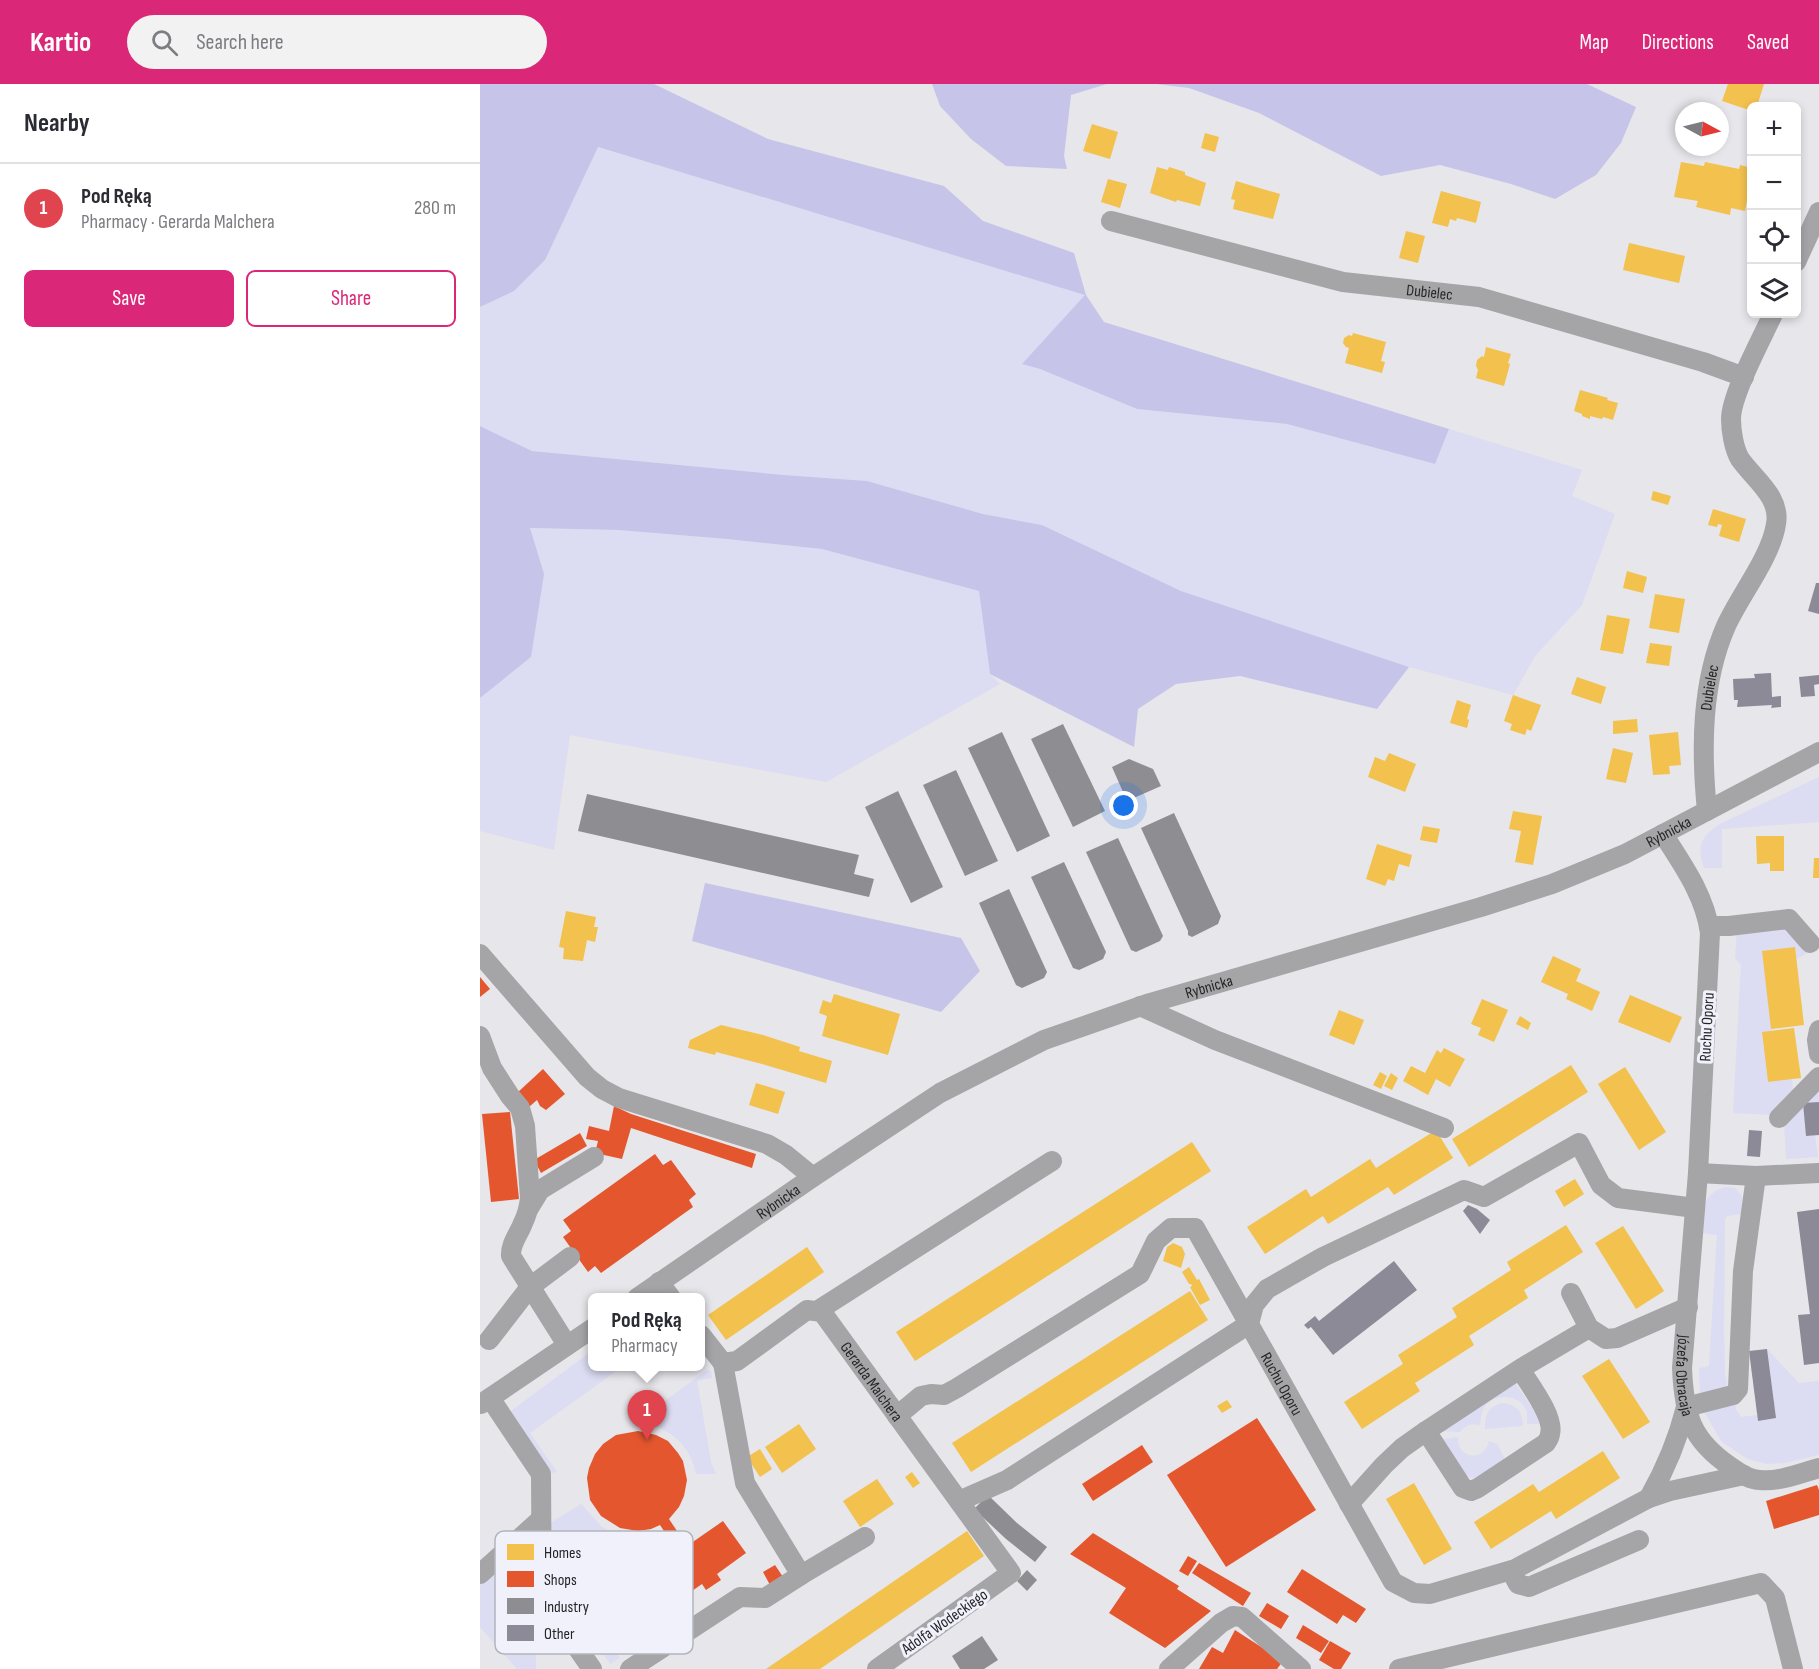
<!DOCTYPE html>
<meta charset="utf-8">
<style>
:root{--surface:#fff;--page:#f2f2f3;--text:#2b2b33;--muted:#7c7c81;--line:#e1e1e2;--accent:#db2777}
body{margin:0;font-family:"Sofia Sans Condensed",sans-serif;background:var(--page);color:var(--text)}
.controls{position:absolute;right:18px;top:18px;display:grid;overflow:hidden;border-radius:9px;box-shadow:0 3px 9px #0003}
.controls button{width:54px;height:54px;display:grid;place-items:center;padding:0;border:0;border-bottom:2px solid var(--line);background:var(--surface);color:var(--text);font:30px sans-serif}
.compass{position:absolute;left:1195px;top:18px;width:54px;height:54px;border-radius:50%;background:var(--surface);box-shadow:0 3px 9px #0003;rotate:97deg}
.you{position:absolute;left:644px;top:722px;width:21px;height:21px;margin:-15px;border:4px solid #fff;border-radius:50%;background:#1a73e8;box-shadow:0 0 0 9px #1a73e833}
.badge{display:grid;place-items:center;width:39px;height:39px;border-radius:50%;background:var(--accent);color:#fff;font-size:20px;font-weight:700}
.pin{position:absolute;translate:-50% -50px;filter:drop-shadow(0 2px 3px #0008)}
.pin::after{content:'';position:absolute;top:32px;width:21px;height:18px;background:inherit;clip-path:polygon(0 0,100% 0,50% 100%)}
.popup{position:absolute;left:108px;top:1209px;width:117px;height:78px;box-sizing:border-box;display:grid;place-content:center;border-radius:9px;background:var(--surface);filter:drop-shadow(0 2px 4px #0005);font-size:20px;white-space:nowrap;color:var(--muted)}
.popup b{font-size:22px;color:var(--text)}
.popup::after{content:'';position:absolute;left:50%;top:100%;margin-left:-12px;border:12px solid transparent;border-top-color:var(--surface)}
.list{margin:0;padding:0;list-style:none}
h2{display:flex;justify-content:space-between;align-items:center;height:78px;margin:0;padding:0 24px;font-size:26px}
h2 small{font-size:20px;font-weight:400;color:var(--muted)}
.list li{display:grid;grid-template-columns:39px 1fr auto;gap:18px;align-items:center;box-sizing:border-box;height:90px;padding:0 24px;border-top:2px solid var(--line)}
.list b{display:block;font-size:22px;white-space:nowrap}
.list p{margin:0;font-size:20px;white-space:nowrap;color:var(--muted)}
.list em{font-size:20px;font-style:normal;color:var(--muted)}
.actions{display:flex;gap:12px;padding:18px 24px}
.actions a{flex:1;padding:14px 0;border:2px solid var(--accent);border-radius:9px;text-align:center;font-size:21px;color:var(--accent)}
.actions .main{background:var(--accent);color:#fff}
.icon{flex:none;width:33px;height:33px;fill:none;stroke:currentColor;stroke-width:2;stroke-linecap:round;stroke-linejoin:round}
.map{position:relative;flex:none;width:1339px;height:1585px;overflow:hidden}
header{display:flex;align-items:center;gap:36px;box-sizing:border-box;height:84px;padding:0 30px;background:var(--accent);color:#fff}
header strong{font-size:28px}
nav{display:flex;gap:33px;margin-inline-start:auto;font-size:21px}
.search{width:420px;height:54px;background:var(--page);display:flex;align-items:center;gap:15px;box-sizing:border-box;padding:0 21px;border-radius:33px;color:var(--muted);font-size:22px}
main{display:flex}
aside{flex:1;background:var(--surface)}
.map>svg:first-child{display:block}
.green{fill:#dcdcf2}
.forest{fill:#c6c5e9}
.homes{fill:#f2c14e}
.shops{fill:#e4572e}
.industry{fill:#8d8d92}
.building{fill:#8b8a96}
.lines{fill:none;stroke-linecap:round;stroke-linejoin:round}
.minor{stroke:#a5a5a8;stroke-width:20}
.labels{text-anchor:middle;stroke-width:6;stroke-linejoin:round;paint-order:stroke}
.street-label{font-size:16px;fill:#252528;stroke:#f1f1fb}
.key{fill:#f1f1fb;stroke:#b4b4bc;stroke-width:1.5}
.key-label{font-size:16px;fill:#252528}
</style>
<header>
<strong>Kartio</strong>
<div class="search"><svg class="icon" aria-label="search" viewBox="0 0 24 24"><circle cx="10" cy="10" r="6"/><path d="M15 15l6 6"/></svg>Search here</div>
<nav><a>Map</a><a>Directions</a><a>Saved</a></nav>
</header>
<main>
<aside>
<h2>Nearby<small></small></h2>
<ul class="list">
<li><span class="badge" style="background:#e0444e">1</span><div><b>Pod Ręką</b><p>Pharmacy · Gerarda Malchera</p></div><em>280 m</em></li>
</ul>
<div class="actions"><a class="main">Save</a><a>Share</a></div>
</aside>
<div class="map">
<svg width="1339" height="1585" viewBox="0 0 1339 1585">
<rect width="100%" height="100%" fill="#e6e6eb"/>
<!-- green -->
<g class="green">
<path d="M117 63 606 211 543 280 560 285 657 325 807 340 954 380 969 345 1102 386 1092 412 1135 430 1102 521 1055 572 1033 611 929 583 701 507 562 441 503 430 387 397 304 391 52 367 0 342V223L34 207 93 117Z"/>
<path d="M49 444 138 446 247 455 343 465 499 507 510 590 520 600 346 698 90 651 74 766 0 747V614L51 573Z"/>
<path d="M1339 693V738L1242 745V784H1224C1216 761 1221 753 1240 740Z"/>
<path d="M1305 841 1331 867 1316 875 1315 863 1282 867 1292 947 1282 949 1288 998 1312 995 1313 1007 1293 1031 1253 1029 1261 881 1255 874 1257 846Z"/>
<path d="M1339 1004V1018L1324 1020 1326 1052 1335 1051 1338 1073 1306 1075 1304 1038Z"/>
<path d="M1245 1103 1255 1104 1262 1112V1130L1247 1132 1245 1136 1244 1246 1245 1291 1247 1298 1245 1305 1220 1312 1219 1284 1229 1282 1237 1151 1222 1149C1224 1127 1220 1111 1245 1103Z"/>
<path d="M1287 1265 1319 1299 1339 1297V1371L1305 1379 1287 1380 1268 1375 1242 1358 1223 1326 1255 1317 1256 1325 1261 1333 1277 1331 1278 1337 1296 1334Z"/>
<path d="M113 1266V1282L142 1283 50 1349 77 1388 70 1389 27 1330Z"/>
<path d="M227 1286 231 1287 232 1294 217 1296 231 1378 236 1390H216C212 1366 194 1346 170 1341V1328Z"/>
<path d="M1033 1296 1063 1340H1047C1047 1335 1048 1330 1046 1326 1040 1310 1015 1309 1005 1322 1001 1328 1001 1334 1000 1341 991 1339 985 1341 980 1348L961 1347Z"/>
<path d="M1022 1319C1036 1320 1042 1327 1043 1340L1042 1342 1005 1345C1005 1331 1008 1323 1022 1319Z"/>
<path d="M978 1353C976 1375 1005 1379 1009 1357L1017 1360 1026 1377 995 1395 984 1391 958 1356Z"/>
<path d="M101 1420 121 1442 134 1451 166 1455 184 1448 198 1468 114 1527 119 1535 114 1540 140 1574 130 1580 99 1531 68 1549 70 1439Z"/>
<path d="M55 1452 56 1585H37L0 1543V1499Z"/>
</g>
<!-- forest -->
<g class="forest">
<path d="M0 0H174L288 55 464 102 503 137 594 169 606 211 624 238 969 345 955 380 807 340 657 325 560 285 542 280 605 211 118 63 65 176 34 207 0 223Z"/>
<path d="M452 0H627L591 11 584 72 587 85 526 82 491 55 460 22Z"/>
<path d="M676 0H1107L1156 23 1141 59 1116 91 1075 115 1031 100 960 81 901 92 779 29 709 4Z"/>
<path d="M0 342 52 367 304 391 387 397 503 430 562 441 701 507 929 583 897 625 760 592 696 600 658 625 654 663 510 590 499 507 342 465 247 455 138 446 50 444 64 490 51 573 0 614Z"/>
<path d="M225 799 481 854 500 887 461 928 212 857Z"/>
</g>
<!-- homes -->
<g class="homes">
<path d="M1248 0H1284L1277 22H1272V27L1242 17Z"/>
<path d="M612 40 638 48 630 75 603 67Z"/>
<path d="M725 49 739 53 735 68 721 64Z"/>
<path d="M1201 78 1224 82 1225 78 1259 85 1260 81 1272 84V117L1267 116 1265 127 1251 124 1250 131 1216 123 1218 117 1194 113Z"/>
<path d="M677 83 688 86 689 83 705 88V91L726 99 720 122 697 116 696 118 670 109Z"/>
<path d="M628 95 647 100 640 124 621 118Z"/>
<path d="M756 97 800 110 793 135 753 125 755 116 751 115Z"/>
<path d="M961 107 1001 118 996 139 977 134 976 137 970 135 968 143 952 139Z"/>
<path d="M926 147 945 152 938 179 919 174Z"/>
<path d="M1149 159 1205 172 1199 199 1143 186Z"/>
<path d="M873 249 906 258 901 277 905 278 902 289 865 279 869 264 866 263 863 259 864 254 869 251 872 252Z"/>
<path d="M1006 263 1031 270 1028 279 1030 280 1024 302 996 294 998 286 996 282 997 276 1002 272 1004 273Z"/>
<path d="M1100 306 1128 314 1127 316 1138 319 1133 336 1123 333 1122 335 1110 332V335L1102 332V330L1094 327Z"/>
<path d="M1173 407 1191 412 1188 421 1171 416Z"/>
<path d="M1233 425 1266 435 1259 458 1239 452 1242 441 1238 440 1237 443 1228 441Z"/>
<path d="M1147 487 1167 493 1163 509 1143 504Z"/>
<path d="M1175 510 1205 515 1199 549 1169 544Z"/>
<path d="M1127 531 1150 535 1143 570 1120 566Z"/>
<path d="M1170 559 1192 562 1189 582 1166 579Z"/>
<path d="M1097 593 1126 603 1121 620 1091 610Z"/>
<path d="M1033 611 1061 621 1051 647 1047 645 1045 651 1030 646 1032 640 1024 637Z"/>
<path d="M977 616 991 621 987 635 989 636 987 644 970 639Z"/>
<path d="M1157 635 1158 648 1133 650V637Z"/>
<path d="M1198 648 1201 681 1189 682 1190 690 1173 691 1169 651Z"/>
<path d="M1133 664 1153 669 1146 699 1126 695Z"/>
<path d="M909 669 936 680 925 708 888 693 895 673 905 677Z"/>
<path d="M1033 727 1062 732 1053 781 1035 778 1041 747 1029 745Z"/>
<path d="M943 742 960 745 957 759 940 756Z"/>
<path d="M1276 752H1304V787H1290V779L1277 780Z"/>
<path d="M897 760 932 771 929 783 919 780 914 797 908 795 905 802 886 795Z"/>
<path d="M1334 774H1339V794H1333Z"/>
<path d="M86 827 116 833 114 843H118L115 858 107 856 103 877 83 875 84 864 79 863Z"/>
<path d="M1315 863 1324 941 1291 945 1282 867Z"/>
<path d="M1073 872 1101 885 1096 897 1120 908 1112 927 1086 915 1088 910 1061 898Z"/>
<path d="M354 910 420 930 408 971 342 952 347 932 339 929 343 916 351 919Z"/>
<path d="M1150 911 1202 933 1190 959 1138 938Z"/>
<path d="M1002 915 1028 926 1014 958 998 951 1001 944 991 940Z"/>
<path d="M859 926 884 936 874 961 849 951Z"/>
<path d="M1040 932 1051 939 1048 946 1036 940Z"/>
<path d="M241 941 283 951 320 963 319 967 352 977 346 999 282 980 236 968 235 971 208 964 210 956Z"/>
<path d="M1314 944 1321 994 1288 998 1282 948Z"/>
<path d="M964 964 985 975 970 1003 956 995 948 1011 923 997 931 982 945 989 957 966 961 969Z"/>
<path d="M1091 981 1108 1008 989 1083 972 1055Z"/>
<path d="M1145 983 1186 1048 1159 1066 1118 1000Z"/>
<path d="M900 988 907 992 901 1005 893 1001Z"/>
<path d="M911 989 918 994 912 1006 904 1002Z"/>
<path d="M276 999 305 1008 298 1030 269 1021Z"/>
<path d="M956 1046 973 1074 914 1111 908 1103 848 1140 843 1132 785 1170 767 1143 826 1105 831 1113 890 1075 896 1084Z"/>
<path d="M712 1058 731 1087 435 1277 416 1248Z"/>
<path d="M1095 1095 1104 1110 1084 1123 1075 1107Z"/>
<path d="M1086 1141 1103 1168 1044 1206 1048 1214 989 1252 994 1261 935 1299 940 1307 882 1345 864 1318 923 1280 918 1271 977 1233 972 1224 1031 1186 1027 1178Z"/>
<path d="M1143 1142 1184 1207 1156 1225 1115 1159Z"/>
<path d="M693 1159 702 1163 705 1170 701 1184 683 1177 687 1163Z"/>
<path d="M327 1163 344 1188 246 1256 228 1231Z"/>
<path d="M709 1183 717 1196 719 1195 730 1216 720 1221 710 1203 712 1202 711 1200H709L702 1188Z"/>
<path d="M710 1207 728 1236 491 1388 472 1359Z"/>
<path d="M1129 1275 1170 1338 1143 1355 1102 1292Z"/>
<path d="M747 1316 752 1323 742 1329 737 1322Z"/>
<path d="M319 1340 336 1365 302 1389 285 1363Z"/>
<path d="M280 1365 292 1385 280 1393 267 1373Z"/>
<path d="M1123 1367 1140 1394 1076 1435 1071 1427 1011 1465 994 1438 1053 1400 1059 1408Z"/>
<path d="M432 1388 440 1399 433 1404 425 1393Z"/>
<path d="M397 1395 414 1420 380 1443 363 1417Z"/>
<path d="M934 1399 972 1465 944 1481 906 1415Z"/>
<path d="M487 1447 504 1472 340 1585H286Z"/>
</g>
<!-- shops -->
<g class="shops">
<path d="M0 893 10 905 0 913Z"/>
<path d="M63 985 85 1010 66 1026 60 1022 57 1016 49 1023 37 1009Z"/>
<path d="M134 1022 151 1030 276 1070 272 1084 151 1044 142 1075 115 1069 118 1057 106 1055 109 1042 129 1047Z"/>
<path d="M30 1028 39 1115 11 1118 2 1030Z"/>
<path d="M100 1049 107 1062 61 1089 54 1076Z"/>
<path d="M175 1070 183 1081 191 1076 216 1110 209 1116 213 1123 121 1189 115 1182 108 1188 83 1153 91 1147 83 1136Z"/>
<path d="M777 1334 836 1426 746 1483 687 1391Z"/>
<path d="M158 1347 176 1351 188 1357 198 1369 203 1377 207 1396 204 1412 199 1423 189 1435 207 1462 243 1437 266 1469 237 1490 241 1496 226 1506 222 1500 136 1560 132 1553 126 1557 114 1539 119 1535 114 1527 198 1468 180 1441 171 1445 158 1447 140 1444 121 1432 110 1416 107 1394 109 1384 115 1370 123 1360 136 1351Z"/>
<path d="M662 1361 673 1378 613 1417 602 1400Z"/>
<path d="M1337 1401 1339 1406V1431L1294 1445 1286 1417Z"/>
<path d="M613 1449 699 1502 697 1505 731 1527 685 1564 629 1529 646 1504 590 1470Z"/>
<path d="M708 1472 717 1477 708 1492 699 1487Z"/>
<path d="M719 1479 771 1509 763 1522 712 1489Z"/>
<path d="M295 1481 303 1493 290 1501 283 1488Z"/>
<path d="M822 1485 886 1525 876 1539 863 1531 857 1540 807 1508Z"/>
<path d="M787 1519 809 1532 801 1545 779 1532Z"/>
<path d="M823 1541 849 1557 841 1569 816 1554Z"/>
<path d="M755 1546 803 1577 797 1585H719L732 1563 743 1569Z"/>
<path d="M850 1557 871 1569 861 1585H854L839 1576Z"/>
</g>
<!-- industry -->
<g class="industry">
<path d="M583 640 625 727 593 743 551 655Z"/>
<path d="M522 648 570 752 537 768 488 664Z"/>
<path d="M649 675 673 685 681 702 647 717 632 683Z"/>
<path d="M476 686 518 777 485 792 443 701Z"/>
<path d="M418 707 463 803 431 819 385 723Z"/>
<path d="M107 710 379 771 374 790 394 795 389 813 98 747Z"/>
<path d="M694 729 741 832 738 840 712 853 708 851V847L661 744Z"/>
<path d="M638 754 683 852 680 857 656 868 651 866 606 768Z"/>
<path d="M584 778 626 868 623 875 599 886 593 884 551 793Z"/>
<path d="M529 805 567 888 564 894 542 904 536 901 499 819Z"/>
<path d="M508 1411 537 1439 567 1463 555 1478 526 1455 494 1425Z"/>
<path d="M547 1486 557 1496 547 1507 537 1497Z"/>
<path d="M502 1552 518 1576 504 1585H480L472 1572Z"/>
</g>
<!-- building -->
<g class="building">
<path d="M1336 499H1339V530L1328 527Z"/>
<path d="M1291 589 1292 613 1301 612V623L1291 624 1292 621 1257 623 1258 616H1254L1253 595 1275 594 1274 590Z"/>
<path d="M1339 591V600L1334 601 1335 612 1321 613 1319 593Z"/>
<path d="M1339 1018V1051L1326 1052 1323 1019Z"/>
<path d="M1269 1046 1282 1047 1280 1073 1267 1072Z"/>
<path d="M988 1121 997 1125 1010 1136 1000 1150 983 1127Z"/>
<path d="M1339 1125V1279L1324 1281 1318 1231 1330 1230 1317 1128Z"/>
<path d="M914 1177 937 1206 853 1271 831 1243 828 1245 824 1241 835 1232 839 1237Z"/>
<path d="M1287 1265 1296 1334 1278 1337 1269 1267Z"/>
</g>
<g class="lines">
<!-- minor -->
<g class="minor">
<path id="s1" d="M631 137 863 198 999 213 1223 278 1264 293"/>
<path d="M1316 178 1339 128"/>
<path id="s2" d="M1227 727C1221 666 1221 599 1246 542 1260 511 1291 473 1296 440 1301 413 1274 395 1260 375 1254 365 1251 347 1251 335 1251 311 1282 254 1293 230"/>
<path id="s3" d="M1183 750C1203 781 1225 812 1230 849L1218 1089 1202 1284C1204 1331 1211 1356 1251 1383 1260 1389 1269 1396 1280 1396 1299 1398 1321 1389 1339 1384"/>
<path d="M1229 842H1249L1309 835 1330 859"/>
<path d="M0 870 107 993 122 1005 139 1014 287 1060 306 1071 333 1093"/>
<path d="M660 922 735 956 964 1044"/>
<path d="M1339 946 1337 956 1339 970"/>
<path d="M0 952 12 984 30 1012 40 1024 45 1042 50 1114C49 1123 47 1131 43 1139 39 1150 30 1160 31 1172L87 1261"/>
<path d="M1299 1034 1339 993"/>
<path d="M1218 1089 1276 1092 1339 1089"/>
<path d="M49 1124 60 1106 114 1073"/>
<path id="s4" d="M1215 1124 1138 1114 1121 1101 1099 1059 1004 1113 984 1106 843 1173 787 1205 774 1221 769 1240 913 1498 934 1509 950 1510 1035 1485 1169 1414 1190 1407 1264 1391"/>
<path d="M179 1198 191 1214"/>
<path d="M1091 1209 1109 1244 1126 1255 1137 1254 1208 1223"/>
<path id="s5" d="M157 1214 333 1093 460 1009 564 956 670 919 1001 823 1072 800 1145 770 1339 668"/>
<path d="M337 1227 572 1077"/>
<path id="s6" d="M221 1251 243 1279 257 1277 327 1226 342 1228 531 1489 397 1585"/>
<path d="M9 1256 50 1203 90 1173"/>
<path d="M1040 1285 946 1347 983 1404 991 1407 998 1404 1066 1359C1068 1356 1070 1353 1070 1350 1075 1333 1049 1300 1040 1285L1109 1244"/>
<path d="M10 1314 61 1390 62 1546"/>
<path d="M1 1320 113 1244"/>
<path d="M417 1332 441 1312 451 1310 464 1311 477 1304 660 1190 676 1157 691 1144H715L769 1240 527 1396 479 1417"/>
<path d="M1169 1414C1186 1384 1198 1355 1206 1323L1253 1311 1258 1305 1263 1187 1276 1092"/>
<path d="M869 1420 904 1381 922 1364 946 1347"/>
<path d="M1031 1487 1038 1500 1049 1503 1159 1456"/>
<path d="M0 1490 60 1436"/>
<path d="M321 1491 385 1453"/>
<path d="M85 1546 112 1585"/>
<path d="M150 1585 260 1513 285 1514 321 1491 265 1399 243 1279"/>
<path d="M689 1585 741 1539 753 1532 762 1533 821 1585"/>
<path d="M919 1585 1281 1499 1295 1514 1313 1585"/>
</g>
</g>
<g class="labels">
<!-- street labels -->
<g class="street-label">
<text dy="6" stroke="none"><textPath href="#s1" startOffset="327">Dubielec</textPath></text>
<text dy="6" stroke="none"><textPath href="#s2" startOffset="124">Dubielec</textPath></text>
<text dy="6" stroke="none"><textPath href="#s5" startOffset="1142">Rybnicka</textPath></text>
<text dy="6" stroke="none"><textPath href="#s5" startOffset="656">Rybnicka</textPath></text>
<text transform="translate(1226 943) rotate(-87)" y="6">Ruchu Oporu</text>
<text dy="6" stroke="none"><textPath href="#s5" startOffset="171">Rybnicka</textPath></text>
<text dy="6" stroke="none"><textPath href="#s3" startOffset="554">Józefa Obracaja</textPath></text>
<text dy="6" stroke="none"><textPath href="#s6" startOffset="237">Gerarda Malchera</textPath></text>
<text dy="6" stroke="none"><textPath href="#s4" startOffset="606">Ruchu Oporu</textPath></text>
<text transform="translate(464 1537) rotate(-35)" y="6">Adolfa Wodeckiego</text>
</g>
</g>
<!-- legend -->
<rect x="15" y="1447" width="198" height="123" rx="9" class="key"/>
<rect x="27" y="1460" width="27" height="16" fill="#f2c14e"/>
<rect x="27" y="1487" width="27" height="16" fill="#e4572e"/>
<rect x="27" y="1514" width="27" height="16" fill="#8d8d92"/>
<rect x="27" y="1541" width="27" height="16" fill="#8b8a96"/>
<g class="key-label">
<text x="64" y="1474">Homes</text>
<text x="64" y="1501">Shops</text>
<text x="64" y="1528">Industry</text>
<text x="64" y="1555">Other</text>
</g>
</svg>
<div class="controls">
<button>+</button>
<button>−</button>
<button><svg class="icon" aria-label="locate" viewBox="0 0 24 24"><circle cx="12" cy="12" r="6"/><path d="M12 2v4M12 18v4M2 12h4M18 12h4"/></svg></button>
<button><svg class="icon" aria-label="layers" viewBox="0 0 24 24"><path d="M12 4l9 5-9 5-9-5zM3 14l9 5 9-5"/></svg></button>
</div>
<svg class="compass" viewBox="-18 -18 36 36"><path d="M0-13l5 13h-10z" fill="#e53935"/><path d="M0 13l5-13h-10z" fill="#7c7c81"/></svg>
<div class="you"></div>
<div class="pin badge" style="left:167px;top:1356px;background:#e0444e">1</div>
<div class="popup"><b>Pod Ręką</b>Pharmacy</div>
</div>
</main>
